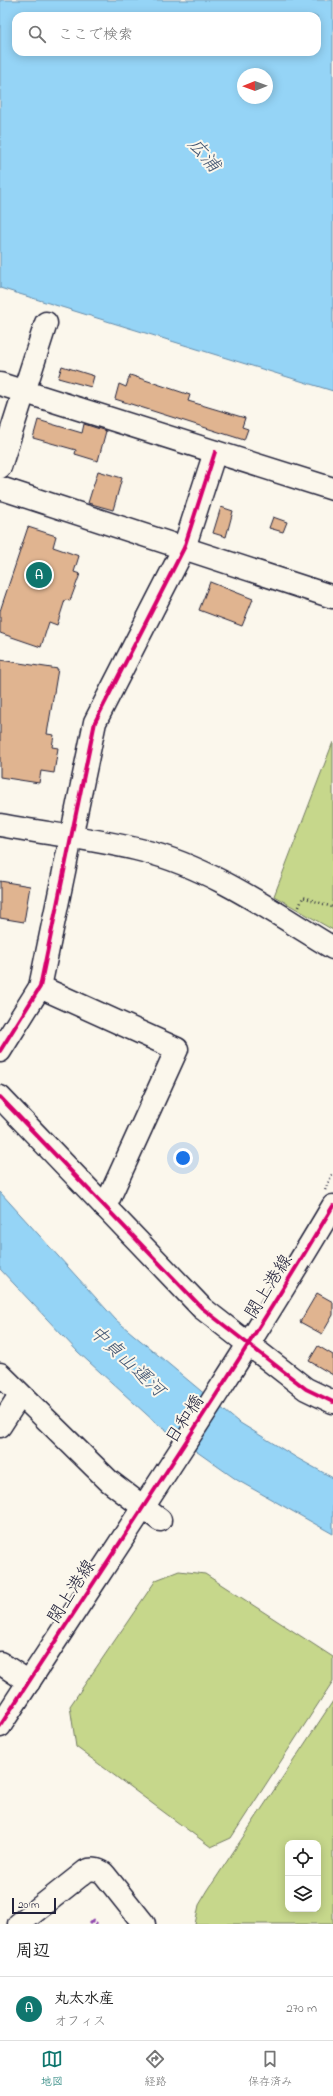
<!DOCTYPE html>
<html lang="ja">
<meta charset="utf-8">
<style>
:root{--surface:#fff;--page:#f6f6f6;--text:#222;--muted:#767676;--line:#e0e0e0;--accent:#0f766e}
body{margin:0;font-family:"Indie Flower","Klee One",sans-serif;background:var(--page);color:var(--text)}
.controls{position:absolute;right:12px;bottom:12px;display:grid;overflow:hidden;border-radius:8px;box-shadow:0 2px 10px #0003}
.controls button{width:36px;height:36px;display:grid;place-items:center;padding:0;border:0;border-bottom:1px solid var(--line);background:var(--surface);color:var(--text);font:20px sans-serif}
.compass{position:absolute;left:237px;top:68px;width:36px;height:36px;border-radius:50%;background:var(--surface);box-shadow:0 2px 10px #0003;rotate:269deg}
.scale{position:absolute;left:12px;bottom:10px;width:44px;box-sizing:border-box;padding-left:4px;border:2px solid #22223b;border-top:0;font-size:11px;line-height:14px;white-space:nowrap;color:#22223b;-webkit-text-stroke:3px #fbf7ec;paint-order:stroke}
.you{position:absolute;left:183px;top:1158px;width:14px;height:14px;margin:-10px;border:3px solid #fff;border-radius:50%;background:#1a73e8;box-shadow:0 0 0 6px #1a73e833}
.badge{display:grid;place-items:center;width:26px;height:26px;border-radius:50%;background:var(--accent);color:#fff;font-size:13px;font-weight:700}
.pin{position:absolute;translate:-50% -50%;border:2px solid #fff;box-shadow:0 1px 4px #0006}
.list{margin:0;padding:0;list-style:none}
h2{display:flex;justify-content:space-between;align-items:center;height:52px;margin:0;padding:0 16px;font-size:17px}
h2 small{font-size:13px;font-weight:400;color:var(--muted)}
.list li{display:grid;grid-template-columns:26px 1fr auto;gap:12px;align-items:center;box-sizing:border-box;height:64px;padding:0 16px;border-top:1px solid var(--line)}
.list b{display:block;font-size:15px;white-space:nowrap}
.list p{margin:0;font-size:13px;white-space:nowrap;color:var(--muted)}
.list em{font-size:13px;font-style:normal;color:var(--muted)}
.icon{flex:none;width:22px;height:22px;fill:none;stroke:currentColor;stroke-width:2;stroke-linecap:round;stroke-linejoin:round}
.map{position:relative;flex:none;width:333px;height:1924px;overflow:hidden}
.search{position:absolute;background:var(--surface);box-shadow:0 2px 10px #0003;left:12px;right:12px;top:12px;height:44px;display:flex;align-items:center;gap:10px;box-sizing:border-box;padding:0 14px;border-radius:12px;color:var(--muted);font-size:15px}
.sheet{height:116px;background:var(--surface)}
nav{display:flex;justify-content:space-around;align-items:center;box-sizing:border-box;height:56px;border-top:1px solid var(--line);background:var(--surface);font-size:11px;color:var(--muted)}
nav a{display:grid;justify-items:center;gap:2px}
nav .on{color:var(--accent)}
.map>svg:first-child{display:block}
.green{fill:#c6d78b;stroke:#747c63;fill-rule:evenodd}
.water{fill:#95d4f6;stroke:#678dab;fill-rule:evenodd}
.building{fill:#e0b490;stroke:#22223b}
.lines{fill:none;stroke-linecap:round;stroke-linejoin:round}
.minor-casing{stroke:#22223b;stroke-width:25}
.major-casing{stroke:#22223b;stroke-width:25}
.path{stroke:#22223b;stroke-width:2.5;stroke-dasharray:1 3;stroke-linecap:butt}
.minor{stroke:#fbf7ec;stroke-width:22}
.major{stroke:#fbf7ec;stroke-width:22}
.quiet{stroke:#8e44ad;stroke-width:3;stroke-dasharray:6 3;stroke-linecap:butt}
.cycleway-casing{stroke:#fbf7ec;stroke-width:6}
.cycleway{stroke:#d6006c;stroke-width:4}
.labels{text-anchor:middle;stroke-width:4;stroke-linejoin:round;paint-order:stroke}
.street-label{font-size:18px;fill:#22223b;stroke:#fbf7ec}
.water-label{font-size:19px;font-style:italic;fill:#445773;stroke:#fbf7ec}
</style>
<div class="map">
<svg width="333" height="1924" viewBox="0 0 333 1924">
<rect width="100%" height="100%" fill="#fbf7ec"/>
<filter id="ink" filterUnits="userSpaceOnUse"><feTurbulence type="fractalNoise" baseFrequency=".025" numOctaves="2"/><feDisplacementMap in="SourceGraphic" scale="8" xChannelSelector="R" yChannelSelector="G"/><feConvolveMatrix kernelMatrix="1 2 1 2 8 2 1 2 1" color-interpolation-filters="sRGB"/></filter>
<g filter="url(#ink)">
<!-- green -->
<g class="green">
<path d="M333 742V930L274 896Z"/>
<path d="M179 1571 205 1574 333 1657V1681L231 1838 211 1847 76 1747 70 1706 156 1580Z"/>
<path d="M333 1701V1924H195L199 1905 208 1890ZM288 1843H318V1909H288Z"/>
</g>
<!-- water -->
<g class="water">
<path d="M0 0H333V391L0 288ZM16 16H317V52H16ZM243 74H267V98H243Z"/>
<path d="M0 1192 116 1320 237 1421 297 1458 333 1478V1534L237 1480 156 1423 78 1352 0 1269Z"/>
</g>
<!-- building -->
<g class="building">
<path d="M62 366 94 376 91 387 58 378Z"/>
<path d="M130 375 190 395 188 401 245 418 242 427 248 429 244 440 115 399 119 384 126 387Z"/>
<path d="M38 420 82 433 84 424 106 431 98 461 75 454 76 450 33 438Z"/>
<path d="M98 471 122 478 113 510 88 503Z"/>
<path d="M221 507 233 511 226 537 213 533Z"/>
<path d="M273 517 287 522 283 532 269 528Z"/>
<path d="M28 527 56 536 53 547 79 556 74 572 80 574 70 601 65 600 57 625 49 622 41 647 0 633V611Z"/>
<path d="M210 582 253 599 242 626 199 610Z"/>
<path d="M0 660 58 669 47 734 54 735 52 747 58 748 54 773 41 771 39 783 0 777Z"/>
<path d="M0 881 30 886 24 922 0 918Z"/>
<path d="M317 1293 333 1302V1315L322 1334 300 1322Z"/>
<path d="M318 1346 333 1355V1375L309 1361Z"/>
</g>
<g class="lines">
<!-- minor casing -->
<g class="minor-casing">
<g id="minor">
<path d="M0 384 333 489"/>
<path d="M0 467 46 323"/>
<path d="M0 488 333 597"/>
<path d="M0 825C48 834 97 839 144 851 212 868 273 912 333 948"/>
<path d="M40 987 177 1049 105 1207"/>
<path d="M0 1051 40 987 95 722 184 548 215 452"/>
<path d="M0 1097 202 1308 306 1389 333 1402"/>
<path d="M0 1374 109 1481 160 1520"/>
<path d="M0 1426 20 1395"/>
<path d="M0 1663 29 1682"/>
<path d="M19 1924 86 1871C93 1868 101 1870 105 1875L144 1924"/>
</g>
</g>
<!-- major casing -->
<g class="major-casing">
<path id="major" d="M0 1726C112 1553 228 1383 333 1206"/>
</g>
<!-- path -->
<g class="path">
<path d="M299 907 303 897 332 907 333 906"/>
<path d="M325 1190 333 1172"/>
</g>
<!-- minor -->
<use href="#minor" class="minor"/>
<!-- major -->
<use href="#major" class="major"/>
<!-- quiet -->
<path class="quiet" d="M89 1924 93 1920 97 1924"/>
<!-- cycleway casing -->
<g class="cycleway-casing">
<g id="cycleway">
<path d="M0 1051 40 987 95 722 184 548 215 452"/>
<path d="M0 1097 202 1308 306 1389 333 1402"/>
<path d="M0 1726C112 1553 228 1383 333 1206"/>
</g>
</g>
<!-- cycleway -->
<use href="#cycleway" class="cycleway"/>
</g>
</g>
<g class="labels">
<!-- street labels -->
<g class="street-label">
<text transform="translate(268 1286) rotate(-58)" y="6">閖上港線</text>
<text transform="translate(184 1419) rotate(-57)" y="6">日和橋</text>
<text transform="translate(71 1591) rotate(-57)" y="6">閖上港線</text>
</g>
<!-- water labels -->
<g class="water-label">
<text transform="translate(205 154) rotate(49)" y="7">広浦</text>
<text transform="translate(128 1360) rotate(43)" y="7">中貞山運河</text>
</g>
</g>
</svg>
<div class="controls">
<button><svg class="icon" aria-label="locate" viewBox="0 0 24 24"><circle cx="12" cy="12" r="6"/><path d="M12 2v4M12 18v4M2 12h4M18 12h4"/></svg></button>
<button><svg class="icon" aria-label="layers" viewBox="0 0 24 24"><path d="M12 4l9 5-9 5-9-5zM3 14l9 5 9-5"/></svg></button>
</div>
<svg class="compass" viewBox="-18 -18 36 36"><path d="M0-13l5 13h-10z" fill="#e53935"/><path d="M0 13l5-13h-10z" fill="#767676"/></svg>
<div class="scale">20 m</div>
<div class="you"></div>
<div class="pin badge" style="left:39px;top:575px">A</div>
<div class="search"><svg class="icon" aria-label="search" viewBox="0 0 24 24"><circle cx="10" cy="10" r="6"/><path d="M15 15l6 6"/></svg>ここで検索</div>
</div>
<section class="sheet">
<h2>周辺<small></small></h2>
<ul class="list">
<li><span class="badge">A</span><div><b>丸太水産</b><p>オフィス</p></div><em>270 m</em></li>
</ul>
</section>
<nav>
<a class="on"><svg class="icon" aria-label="map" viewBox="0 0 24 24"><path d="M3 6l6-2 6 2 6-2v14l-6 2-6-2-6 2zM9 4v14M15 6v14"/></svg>地図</a>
<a><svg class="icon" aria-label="directions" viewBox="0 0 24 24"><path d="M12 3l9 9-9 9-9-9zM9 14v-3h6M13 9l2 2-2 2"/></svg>経路</a>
<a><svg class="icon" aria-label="saved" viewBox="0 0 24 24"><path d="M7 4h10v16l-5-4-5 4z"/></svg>保存済み</a>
</nav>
